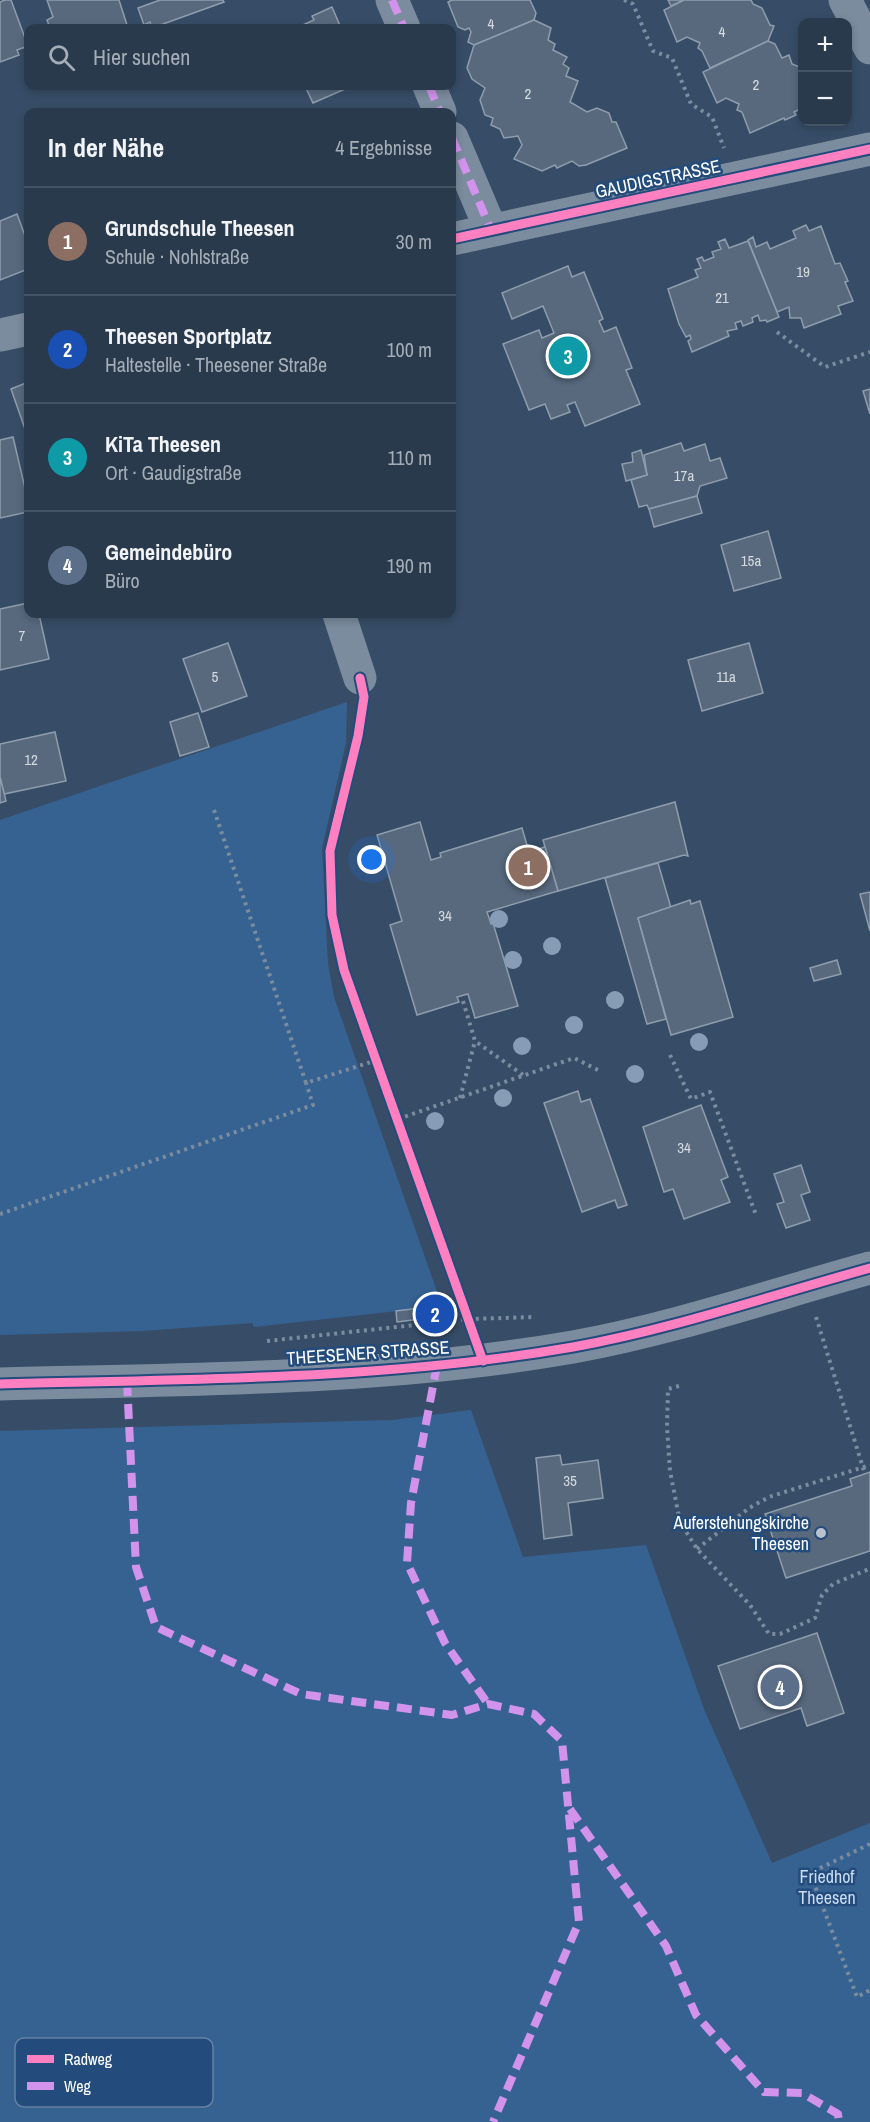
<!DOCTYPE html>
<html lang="de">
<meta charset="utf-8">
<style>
:root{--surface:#293a4d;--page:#314154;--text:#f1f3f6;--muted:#a5adb6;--line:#455465;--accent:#b9c1ca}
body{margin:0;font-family:"Archivo Narrow",sans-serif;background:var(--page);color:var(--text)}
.controls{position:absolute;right:18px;top:18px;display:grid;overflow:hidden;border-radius:12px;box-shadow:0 3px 9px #0003}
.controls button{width:54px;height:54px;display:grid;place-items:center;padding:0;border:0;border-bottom:2px solid var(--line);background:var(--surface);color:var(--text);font:30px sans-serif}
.you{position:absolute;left:372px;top:860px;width:21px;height:21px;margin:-15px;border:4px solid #fff;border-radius:50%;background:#1a73e8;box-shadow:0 0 0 9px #1a73e833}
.badge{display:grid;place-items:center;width:39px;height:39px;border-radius:50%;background:var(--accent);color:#fff;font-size:20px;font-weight:700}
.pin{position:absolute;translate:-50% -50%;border:3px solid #fff;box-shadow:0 2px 6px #0006}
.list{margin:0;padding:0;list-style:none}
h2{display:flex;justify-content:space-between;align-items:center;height:78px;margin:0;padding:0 24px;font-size:26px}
h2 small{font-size:20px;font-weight:400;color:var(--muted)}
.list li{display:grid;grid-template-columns:39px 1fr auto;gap:18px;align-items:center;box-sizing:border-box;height:108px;padding:0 24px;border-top:2px solid var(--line)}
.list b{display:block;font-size:22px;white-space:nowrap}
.list p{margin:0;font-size:20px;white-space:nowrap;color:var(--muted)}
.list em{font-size:20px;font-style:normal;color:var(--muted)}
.icon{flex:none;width:33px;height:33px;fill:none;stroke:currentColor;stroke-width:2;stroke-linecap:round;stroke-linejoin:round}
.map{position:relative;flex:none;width:870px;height:2122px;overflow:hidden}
.search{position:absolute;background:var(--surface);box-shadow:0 3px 9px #0003;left:24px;top:24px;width:432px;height:66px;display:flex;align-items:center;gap:15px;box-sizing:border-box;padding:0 21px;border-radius:12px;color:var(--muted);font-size:22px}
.panel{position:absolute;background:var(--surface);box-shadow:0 3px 9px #0003;left:24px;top:108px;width:432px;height:510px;border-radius:12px}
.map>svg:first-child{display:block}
.green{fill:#366292}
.building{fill:#58697e;stroke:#8f9dad;stroke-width:1.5}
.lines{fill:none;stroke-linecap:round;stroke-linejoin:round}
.path{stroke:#7b8c9e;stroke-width:4;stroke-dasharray:3 4.5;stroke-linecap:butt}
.minor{stroke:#7b8c9e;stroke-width:33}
.quiet{stroke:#d193ec;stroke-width:8;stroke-dasharray:15 8;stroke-linecap:butt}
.cycleway-casing{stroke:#234b7b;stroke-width:13}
.cycleway{stroke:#ff80c0;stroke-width:9}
.tree{fill:#879cb5}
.poi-dot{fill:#b9c1ca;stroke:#234b7b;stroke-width:2}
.labels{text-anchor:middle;stroke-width:5;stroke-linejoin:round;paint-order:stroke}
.number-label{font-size:15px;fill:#d5dadf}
.street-label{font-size:18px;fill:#fff;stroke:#234b7b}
.poi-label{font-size:18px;fill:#fff;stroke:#234b7b;text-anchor:end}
.park-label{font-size:18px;fill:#c9ddf4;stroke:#234b7b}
.key{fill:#234b7b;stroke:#6581a3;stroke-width:1.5}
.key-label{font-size:16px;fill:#fff}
</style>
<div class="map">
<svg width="870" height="2122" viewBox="0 0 870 2122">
<rect width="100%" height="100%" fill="#374d67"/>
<!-- green -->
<g class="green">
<path d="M347 702 346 743 322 848 328 964 334 997 442 1306 254 1327 252 1323 142 1331 0 1335V820Z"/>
<path d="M471 1410 523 1557 646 1545 704 1709 772 1863 870 1823V2122H0V1431L392 1420Z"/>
</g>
<!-- building -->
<g class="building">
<path d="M5 0H11L28 46 17 50 19 55 0 62V2Z"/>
<path d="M47 0H119L128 28H50L47 20 53 17Z"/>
<path d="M160 0H223L224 2 152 28 150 22 144 25 138 8Z"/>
<path d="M452 0H530L536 13 534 20 474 45 468 42 471 32 469 28 465 30 458 27 448 2Z"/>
<path d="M668 0H684L671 6Z"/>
<path d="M684 0H751L753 4 762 8 770 25 774 26 768 41 710 68 702 51 698 48 700 43 687 37 677 42 664 10Z"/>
<path d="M332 7 341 28H296L314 20 312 16Z"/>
<path d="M534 20 551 28 548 40 555 44 553 50 567 57 563 64 569 68 566 76 578 81 570 102 587 112 597 108 609 113 612 122H616L627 148 586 165 579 166 572 161 557 168 555 165 542 171 514 159 522 145 518 136 504 138 500 129 491 125 493 118 485 115 480 100 485 88 472 79 467 68 474 45Z"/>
<path d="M768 41 775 44 782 58 789 55 792 64 802 68V108L794 112 796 115 785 120 784 118 750 133 742 112 737 110 739 104 726 98 717 103 703 72Z"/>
<path d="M305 86H352L313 103Z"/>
<path d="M17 214 28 244V269L0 280V221Z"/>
<path d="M806 225 809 231 821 226 835 264 840 263 848 281 845 282 853 301 838 306 841 314 804 328 801 318H790L789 307 777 312 748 240 753 237 756 247 767 242 770 249 796 238 793 231Z"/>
<path d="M725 239 729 248 748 241 779 317 767 322 766 320 760 321 758 315 752 318 753 322 743 326 741 321 735 323 737 329 727 331 729 336 692 352 688 341 691 339 690 335 686 337 679 324 668 289 698 277 695 270 701 268 697 259 702 257 704 261 714 257 712 252 721 249 718 242Z"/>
<path d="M568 266 572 277 584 272 603 319 599 321 604 332 616 327 632 368 626 370 640 404 585 426 575 402 567 405 570 412 551 419 545 404 529 410 503 344 539 330 542 338 554 333 543 306 512 319 502 293Z"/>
<path d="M28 382V428L25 429 11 389Z"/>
<path d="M870 389V414L863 391Z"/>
<path d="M13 437 28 501V512L0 518V440Z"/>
<path d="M681 443 684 451 705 444 710 461 720 458 727 478 700 486 697 496 649 509 647 505 639 507 631 480 647 475 644 455Z"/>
<path d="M641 450 647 475 626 481 622 464 633 462 632 453Z"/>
<path d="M697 496 702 513 654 527 649 509Z"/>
<path d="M768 531 781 578 734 591 721 545Z"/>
<path d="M28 603V614H39L49 659 0 670V609Z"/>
<path d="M228 643 247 696 202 712 183 659Z"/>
<path d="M749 643 763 693 702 711 688 660Z"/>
<path d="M198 713 209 747 180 756 170 722Z"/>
<path d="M55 732 66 781 4 794 0 777V744Z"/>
<path d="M0 777 6 801 0 803Z"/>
<path d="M675 802 688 856 684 855 558 891 543 840Z"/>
<path d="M420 822 431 860 441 857 440 853 522 828 529 852 545 847 558 891 487 912 491 924 493 923 518 1006 475 1018 468 994 457 997 459 1002 417 1015 390 925 402 921 377 835Z"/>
<path d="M658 863 671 908 638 918 666 1019 647 1024 605 878Z"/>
<path d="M870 892V931L860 894Z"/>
<path d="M690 900 691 904 700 901 733 1017 671 1035 638 918Z"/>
<path d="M837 960 841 974 814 981 810 968Z"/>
<path d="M578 1091 581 1102 590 1099 627 1205 618 1208 615 1200 582 1212 544 1103Z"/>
<path d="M701 1105 728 1177 721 1180 730 1202 684 1219 673 1189 664 1192 643 1127Z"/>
<path d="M801 1165 810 1192 801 1195 810 1220 786 1228 777 1204 784 1202 774 1174Z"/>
<path d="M420 1308 421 1319 397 1322 396 1311Z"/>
<path d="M560 1455 562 1465 598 1460 603 1498 568 1503 572 1535 544 1539 536 1458Z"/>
<path d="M870 1472V1551L786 1578 765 1514 852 1486 850 1479Z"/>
<path d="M817 1633 844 1713 807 1726 801 1708 740 1729 718 1666Z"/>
</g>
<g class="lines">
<!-- path -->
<g class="path">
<path d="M624 0 633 4 653 51 672 58 691 104 712 117 724 148"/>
<path d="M777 332 825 367 870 352"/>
<path d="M214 810 306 1083 377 1060"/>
<path d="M463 1001 475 1041 523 1075"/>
<path d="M670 1055 691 1099 710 1092 756 1215"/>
<path d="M460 1098 475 1041"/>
<path d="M398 1119 574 1058 602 1072"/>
<path d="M0 1214 313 1105 306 1083"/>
<path d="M816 1317 865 1474"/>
<path d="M267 1341 470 1319 535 1317"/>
<path d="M679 1386 668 1389 667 1427 670 1471 680 1522 697 1549 750 1605 769 1634H780L815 1618 822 1595 833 1584 869 1569"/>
<path d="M697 1549 749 1508 769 1497 870 1465"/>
<path d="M870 1844 810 1873 857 1997 870 1990"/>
</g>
<!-- minor -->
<g class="minor">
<path d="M392 0 404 28"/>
<path d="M845 0 870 48"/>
<path d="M429 86 440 112"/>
<path d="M452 138 491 230"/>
<path d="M452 239 870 149"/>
<path d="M0 335 28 329"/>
<path d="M339 614 360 678"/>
<path d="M0 1384C191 1379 384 1380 573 1347 673 1329 772 1295 870 1268"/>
</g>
<!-- quiet -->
<g class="quiet">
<path d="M392 0 404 28"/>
<path d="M429 86 440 112"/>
<path d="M452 138 491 230"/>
<path d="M437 1365 411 1503 407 1563 445 1643 488 1704"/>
<path d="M127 1381 136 1567 156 1627 301 1694 452 1715 488 1704 534 1714 562 1741 579 1922 493 2122"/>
<path d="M570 1809 666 1946 696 2015 764 2092 802 2093 838 2114 839 2122"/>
</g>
<!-- cycleway casing -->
<g class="cycleway-casing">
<g id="cycleway">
<path d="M452 239 870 149"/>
<path d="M360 678 364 697 358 736 330 851 332 915 344 970 483 1361"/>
<path d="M0 1384C191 1379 384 1380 573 1347 673 1329 772 1295 870 1268"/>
</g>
</g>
<!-- cycleway -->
<use href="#cycleway" class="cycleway"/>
</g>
<!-- trees -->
<g class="tree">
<circle cx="499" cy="919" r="9"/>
<circle cx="552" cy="946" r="9"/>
<circle cx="513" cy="960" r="9"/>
<circle cx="615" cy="1000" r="9"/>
<circle cx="574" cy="1025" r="9"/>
<circle cx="699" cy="1042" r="9"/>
<circle cx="522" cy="1046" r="9"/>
<circle cx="635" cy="1074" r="9"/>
<circle cx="503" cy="1098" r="9"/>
<circle cx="435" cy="1121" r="9"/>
</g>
<!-- markers -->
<circle class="poi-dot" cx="821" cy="1533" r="6"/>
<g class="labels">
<!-- number labels -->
<g class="number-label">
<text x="491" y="29">4</text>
<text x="722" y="37">4</text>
<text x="756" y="90">2</text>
<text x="528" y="99">2</text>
<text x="803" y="277">19</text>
<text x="722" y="303">21</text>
<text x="684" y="481">17a</text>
<text x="751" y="566">15a</text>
<text x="22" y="641">7</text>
<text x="215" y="682">5</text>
<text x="726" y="682">11a</text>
<text x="31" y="765">12</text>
<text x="445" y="921">34</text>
<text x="684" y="1153">34</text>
<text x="570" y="1486">35</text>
</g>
<!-- street labels -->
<g class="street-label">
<text transform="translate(658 179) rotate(-12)" y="6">GAUDIGSTRASSE</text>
<text transform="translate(368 1353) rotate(-4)" y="6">THEESENER STRASSE</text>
</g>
<!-- poi labels -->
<g class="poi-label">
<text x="809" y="1529">Auferstehungskirche<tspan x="809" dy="21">Theesen</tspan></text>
</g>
<!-- park labels -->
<g class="park-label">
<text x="827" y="1883">Friedhof<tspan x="827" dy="21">Theesen</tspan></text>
</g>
</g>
<!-- legend -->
<rect x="15" y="2038" width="198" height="69" rx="9" class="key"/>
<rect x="27" y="2055" width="27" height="8" fill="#ff80c0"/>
<rect x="27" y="2082" width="27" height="8" fill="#d193ec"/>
<g class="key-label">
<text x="64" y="2065">Radweg</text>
<text x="64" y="2092">Weg</text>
</g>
</svg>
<div class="controls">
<button>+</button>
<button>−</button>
</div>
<div class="you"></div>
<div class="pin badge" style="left:528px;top:867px;background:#8d6e63">1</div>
<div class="pin badge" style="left:435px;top:1314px;background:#1a4fb4">2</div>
<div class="pin badge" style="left:568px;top:356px;background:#0f9aa8">3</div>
<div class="pin badge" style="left:780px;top:1687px;background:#5c6f8a">4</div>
<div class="search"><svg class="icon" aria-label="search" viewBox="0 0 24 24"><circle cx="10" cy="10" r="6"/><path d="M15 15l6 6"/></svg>Hier suchen</div>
<section class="panel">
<h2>In der Nähe<small>4 Ergebnisse</small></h2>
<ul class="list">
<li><span class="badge" style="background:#8d6e63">1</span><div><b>Grundschule Theesen</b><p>Schule · Nohlstraße</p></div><em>30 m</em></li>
<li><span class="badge" style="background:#1a4fb4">2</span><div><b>Theesen Sportplatz</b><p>Haltestelle · Theesener Straße</p></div><em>100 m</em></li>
<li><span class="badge" style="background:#0f9aa8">3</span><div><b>KiTa Theesen</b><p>Ort · Gaudigstraße</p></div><em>110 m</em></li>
<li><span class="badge" style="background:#5c6f8a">4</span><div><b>Gemeindebüro</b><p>Büro</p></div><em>190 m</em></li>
</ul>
</section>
</div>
